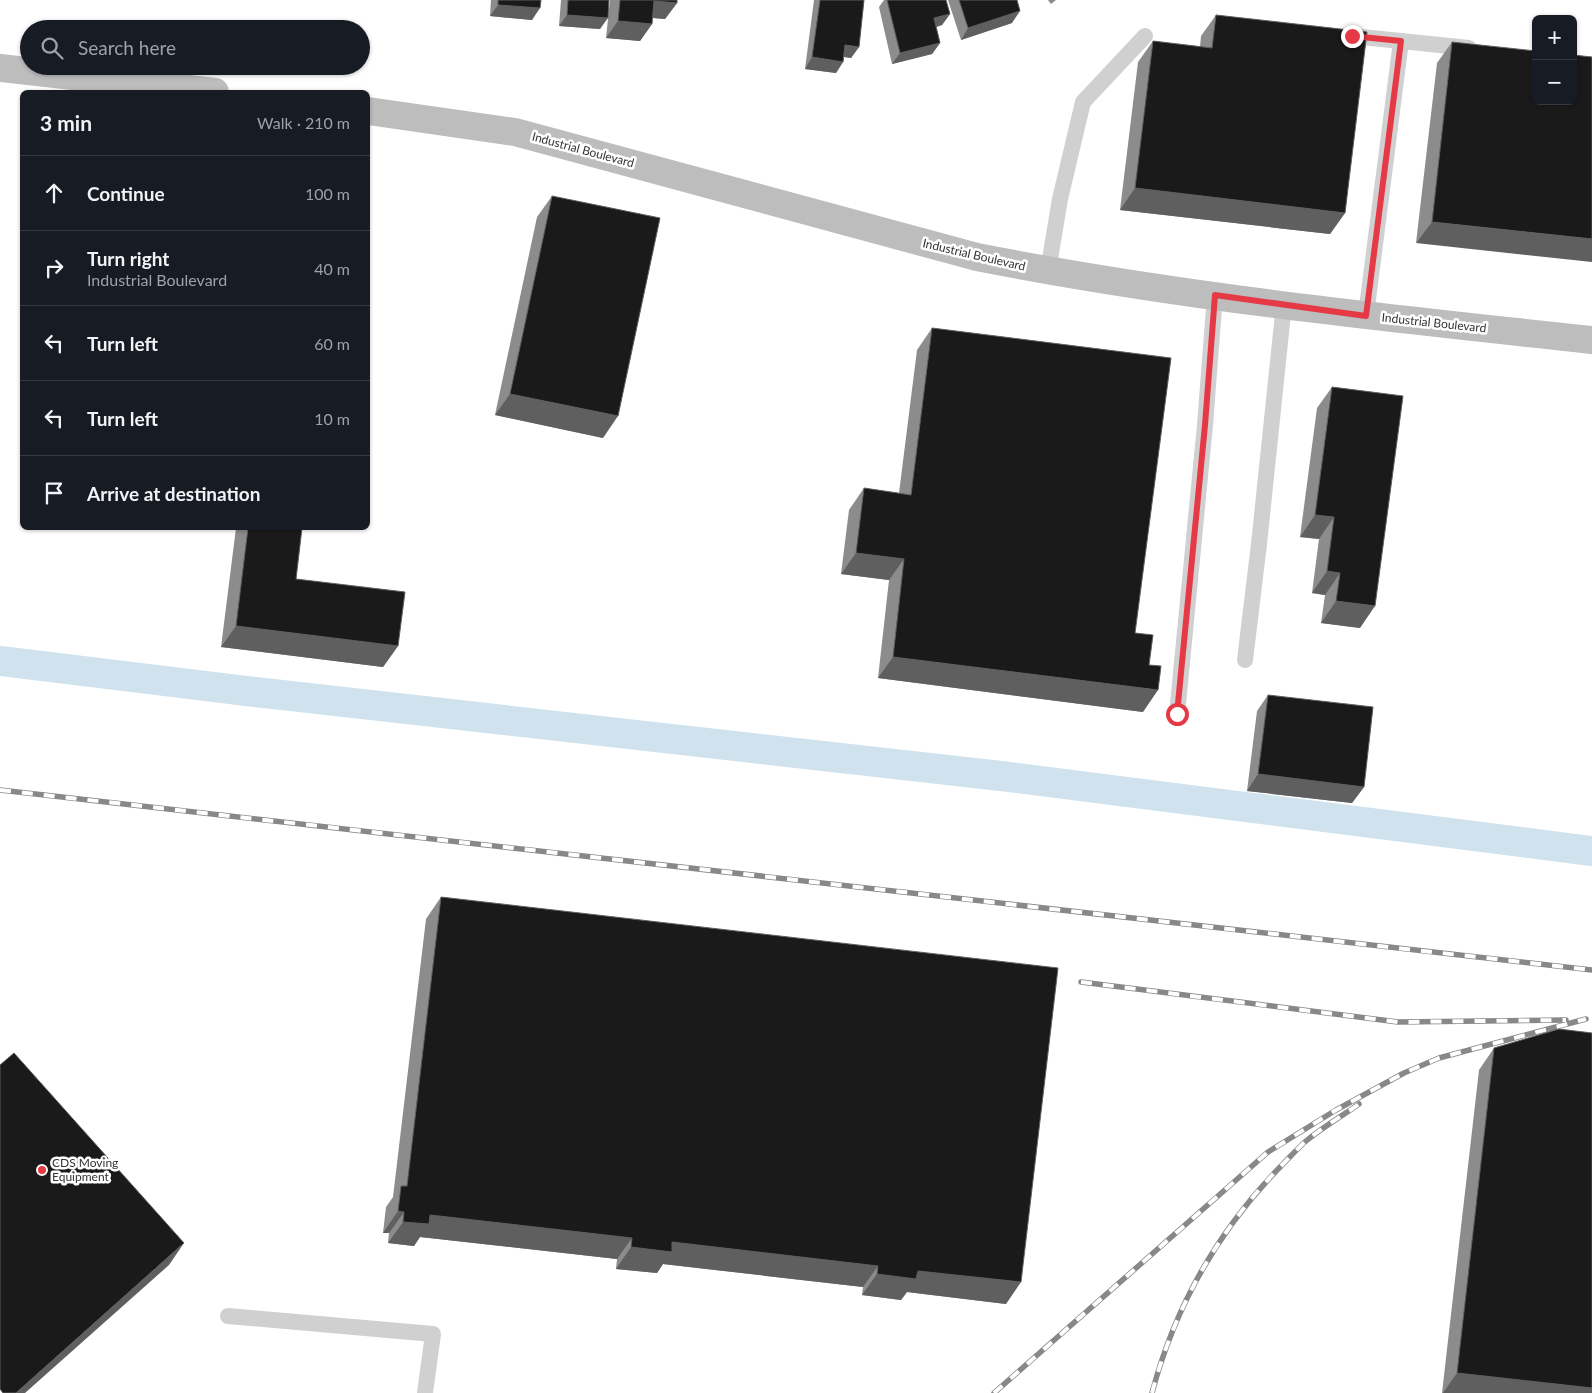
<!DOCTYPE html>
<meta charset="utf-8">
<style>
:root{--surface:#171b24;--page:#242831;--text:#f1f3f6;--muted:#9ea1a6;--line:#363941}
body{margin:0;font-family:Lato,sans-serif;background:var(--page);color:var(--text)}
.controls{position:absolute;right:15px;top:15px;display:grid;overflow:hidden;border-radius:8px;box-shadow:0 1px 4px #0004}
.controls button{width:45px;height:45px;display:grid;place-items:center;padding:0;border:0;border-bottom:1px solid var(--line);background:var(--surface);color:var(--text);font:25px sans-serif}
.stop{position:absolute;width:15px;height:15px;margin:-11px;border:4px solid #e63946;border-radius:50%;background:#fff}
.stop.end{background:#e63946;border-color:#fff;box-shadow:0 1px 5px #0008}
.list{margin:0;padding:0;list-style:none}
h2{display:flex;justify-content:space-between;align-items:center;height:65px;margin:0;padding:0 20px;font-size:21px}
h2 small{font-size:16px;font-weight:400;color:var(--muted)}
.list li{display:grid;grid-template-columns:32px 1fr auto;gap:15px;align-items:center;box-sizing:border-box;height:75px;padding:0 20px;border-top:1px solid var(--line)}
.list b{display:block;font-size:19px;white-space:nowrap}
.list p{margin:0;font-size:16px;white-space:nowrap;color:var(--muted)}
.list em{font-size:16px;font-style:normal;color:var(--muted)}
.icon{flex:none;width:28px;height:28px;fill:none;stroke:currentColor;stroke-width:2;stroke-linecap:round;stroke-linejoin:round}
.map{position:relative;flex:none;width:1592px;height:1393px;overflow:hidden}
.search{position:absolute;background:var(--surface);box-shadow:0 1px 4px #0004;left:20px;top:20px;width:350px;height:55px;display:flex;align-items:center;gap:12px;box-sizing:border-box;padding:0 18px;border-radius:28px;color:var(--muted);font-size:19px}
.panel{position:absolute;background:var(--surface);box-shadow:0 1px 4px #0004;left:20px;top:90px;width:350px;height:440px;border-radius:8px}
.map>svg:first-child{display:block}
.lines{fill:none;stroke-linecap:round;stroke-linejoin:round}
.canal{stroke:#cfe2ee;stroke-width:30}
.service{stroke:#d0d0d0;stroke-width:16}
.secondary{stroke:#bdbdbd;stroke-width:28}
.rail-casing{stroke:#888;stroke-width:5.5}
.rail{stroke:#fff;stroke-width:4;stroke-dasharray:11;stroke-linecap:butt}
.wall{fill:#8c8c8c}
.shaded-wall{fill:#5f5f5f}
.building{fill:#1a1a1a;stroke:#5f5f5f}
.route{stroke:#e63946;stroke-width:6}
.poi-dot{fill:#e63946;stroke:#fff;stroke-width:2}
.labels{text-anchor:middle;stroke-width:5;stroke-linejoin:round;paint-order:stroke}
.street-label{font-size:12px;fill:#333;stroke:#fff}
.poi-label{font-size:12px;fill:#333;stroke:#fff;text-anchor:start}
</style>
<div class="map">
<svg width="1592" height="1393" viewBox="0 0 1592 1393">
<rect width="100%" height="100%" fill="#fff"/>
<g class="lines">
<!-- canal -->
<path class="canal" d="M0 661 255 692 1001 776 1592 851"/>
<!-- service -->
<g class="service">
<path d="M1352 36 1469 48"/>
<path d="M1048 271 1060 199 1083 102 1145 36"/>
<path d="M1366 315 1401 41"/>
<path d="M1245 660 1259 544 1284 304"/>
<path d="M1177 714 1205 425 1215 295"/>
<path d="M228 1316 433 1334 425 1393"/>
</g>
<!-- secondary -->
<g class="secondary">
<path d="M0 68 215 92"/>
<path d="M368 111 515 132 977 257C1180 297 1387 318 1592 340"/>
</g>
<!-- rail casing -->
<g class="rail-casing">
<g id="rail">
<path d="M0 790 1592 970"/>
<path d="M1081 982 1398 1022 1566 1020"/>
<path d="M994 1393 1268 1152 1336 1110 1404 1073 1439 1058 1586 1019"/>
<path d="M1152 1393C1175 1306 1219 1229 1282 1165 1290 1157 1298 1148 1306 1141 1323 1127 1342 1116 1359 1104"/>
</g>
</g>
<!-- rail -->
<use href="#rail" class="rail"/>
</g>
<!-- wall -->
<g class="wall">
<path d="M491 0H541L532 20 490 16Z"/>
<path d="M561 0H609L600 29 559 26Z"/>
<path d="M610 0H677V3L665 19 652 18V24L640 41 606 38Z"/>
<path d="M814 0H864L859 47 851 58 844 57 843 62 836 73 805 69Z"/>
<path d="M884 0H946L950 14 942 25 936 27 940 43 932 54 892 64 879 7Z"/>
<path d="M948 0H1017L1012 23 961 40Z"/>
<path d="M1048 0H1056L1051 4Z"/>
<path d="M1216 15 1345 213 1330 234 1120 210 1138 62 1153 41 1200 47 1201 36Z"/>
<path d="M1452 42 1536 101 1416 243 1437 63Z"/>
<path d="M552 196 603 438 495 415 537 217Z"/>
<path d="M932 328 1135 633 1143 712 878 678 889 580 841 574 849 510 864 488 899 493 917 350Z"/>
<path d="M1332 387 1360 628 1321 623 1325 595 1312 593 1319 539 1300 537 1317 408Z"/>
<path d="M236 528H302L296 579 398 646 383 667 221 647Z"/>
<path d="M1268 695 1364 787 1352 803 1247 791 1257 711Z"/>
<path d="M441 897 1006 1304 907 1292 901 1300 862 1295 863 1287 663 1264 657 1273 616 1269 617 1259 420 1237 414 1246 388 1243 389 1233H383L386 1207 393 1197 426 919Z"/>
<path d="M1494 1048 1592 1393H1442L1479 1070Z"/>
</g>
<!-- shaded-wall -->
<g class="shaded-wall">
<path d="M654 1 677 3 665 19 643 17Z"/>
<path d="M498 5 540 8 532 20 490 16Z"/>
<path d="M1020 11 1012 23 961 40 968 28Z"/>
<path d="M950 14 942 25 926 30 934 18Z"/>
<path d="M567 15 608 18 600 29 559 26Z"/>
<path d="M618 21 652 24 640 41 606 38Z"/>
<path d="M940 43 932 54 892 64 900 53Z"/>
<path d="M845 45 859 47 851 58 838 56Z"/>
<path d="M812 57 843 62 836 73 805 69Z"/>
<path d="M1135 188 1345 213 1330 234 1120 210Z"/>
<path d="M1432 222 1592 239V262L1416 243Z"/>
<path d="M510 394 618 416 603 438 495 415Z"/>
<path d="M1315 515 1334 517 1319 539 1300 537Z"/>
<path d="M856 553 904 559 889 580 841 574Z"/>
<path d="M1327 571 1340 573 1325 595 1312 593Z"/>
<path d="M1336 601 1375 606 1360 628 1321 623Z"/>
<path d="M236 626 398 646 383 667 221 647Z"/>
<path d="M893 657 1158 690 1143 712 878 678Z"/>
<path d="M1258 774 1364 787 1352 803 1247 791Z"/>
<path d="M398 1211 404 1212 389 1233H383Z"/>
<path d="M430 1215 632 1238 617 1259 420 1237 414 1246 388 1243 403 1222Z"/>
<path d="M672 1242 878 1266 863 1287 663 1264 657 1273 616 1269 631 1247Z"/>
<path d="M184 1243 169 1265 25 1393H16Z"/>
<path d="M918 1271 1021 1282 1006 1304 907 1292 901 1300 862 1295 877 1274Z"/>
<path d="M1457 1373 1592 1388V1393H1443Z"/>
</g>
<!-- building -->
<g class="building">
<path d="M498 0H541L540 8 498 5Z"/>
<path d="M568 0H609L608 18 567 15Z"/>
<path d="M620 0H677V3L654 1 652 24 618 21Z"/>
<path d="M820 0H864L859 47 845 45 843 62 812 57Z"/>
<path d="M887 0H946L950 14 934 18 940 43 900 53Z"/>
<path d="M959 0H1017L1020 11 968 28Z"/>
<path d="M1216 15 1367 32 1345 213 1135 188 1153 41 1212 48Z"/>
<path d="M1452 42 1536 51V101H1573V55L1592 57V239L1432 222Z"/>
<path d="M552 196 660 218 618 416 510 394Z"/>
<path d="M932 328 1171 358 1135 633 1153 635 1149 665 1161 666 1158 690 893 657 904 559 856 553 864 488 911 495Z"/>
<path d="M1332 387 1403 396 1375 606 1336 601 1340 573 1327 571 1334 517 1315 515Z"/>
<path d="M248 528H302L296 579 405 592 398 646 236 626Z"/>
<path d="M1268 695 1373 707 1364 787 1258 774Z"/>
<path d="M441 897 1058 968 1021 1282 918 1271 916 1279 877 1274 878 1266 672 1242V1252L631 1247 632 1238 430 1215 429 1224 403 1222 404 1212 398 1211 401 1186H407Z"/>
<path d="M1559 1029 1592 1033V1388L1457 1373 1494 1048Z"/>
<path d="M14 1053 184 1243 16 1393H3L0 1389V1065Z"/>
</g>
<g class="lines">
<!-- route -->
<path class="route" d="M1177 714 1205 425 1215 295 1366 316 1401 41 1352 36"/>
</g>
<!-- markers -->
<circle class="poi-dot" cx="42" cy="1170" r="5"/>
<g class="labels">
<!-- street labels -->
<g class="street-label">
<text transform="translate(583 150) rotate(15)" y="4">Industrial Boulevard</text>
<text transform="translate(974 255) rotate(13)" y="4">Industrial Boulevard</text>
<text transform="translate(1434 323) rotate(6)" y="4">Industrial Boulevard</text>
</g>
<!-- poi labels -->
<g class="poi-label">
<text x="52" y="1167">CDS Moving<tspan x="52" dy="14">Equipment</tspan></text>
</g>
</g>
</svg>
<div class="controls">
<button>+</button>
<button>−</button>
</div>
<div class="stop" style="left:1177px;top:714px"></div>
<div class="stop end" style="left:1352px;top:36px"></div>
<div class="search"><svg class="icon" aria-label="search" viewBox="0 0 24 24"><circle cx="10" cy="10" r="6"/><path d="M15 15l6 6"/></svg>Search here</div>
<section class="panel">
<h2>3 min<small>Walk · 210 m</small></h2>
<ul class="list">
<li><svg class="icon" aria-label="ahead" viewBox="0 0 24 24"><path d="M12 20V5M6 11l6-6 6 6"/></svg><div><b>Continue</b></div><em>100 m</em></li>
<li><svg class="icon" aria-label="right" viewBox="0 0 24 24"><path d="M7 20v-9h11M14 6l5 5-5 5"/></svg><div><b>Turn right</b><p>Industrial Boulevard</p></div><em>40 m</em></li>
<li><svg class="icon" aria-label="left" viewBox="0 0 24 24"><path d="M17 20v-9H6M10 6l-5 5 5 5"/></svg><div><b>Turn left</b></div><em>60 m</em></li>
<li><svg class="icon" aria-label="left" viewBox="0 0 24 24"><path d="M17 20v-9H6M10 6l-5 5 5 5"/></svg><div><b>Turn left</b></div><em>10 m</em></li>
<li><svg class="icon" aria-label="arrive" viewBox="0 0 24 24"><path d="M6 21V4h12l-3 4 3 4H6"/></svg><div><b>Arrive at destination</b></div></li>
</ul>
</section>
</div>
